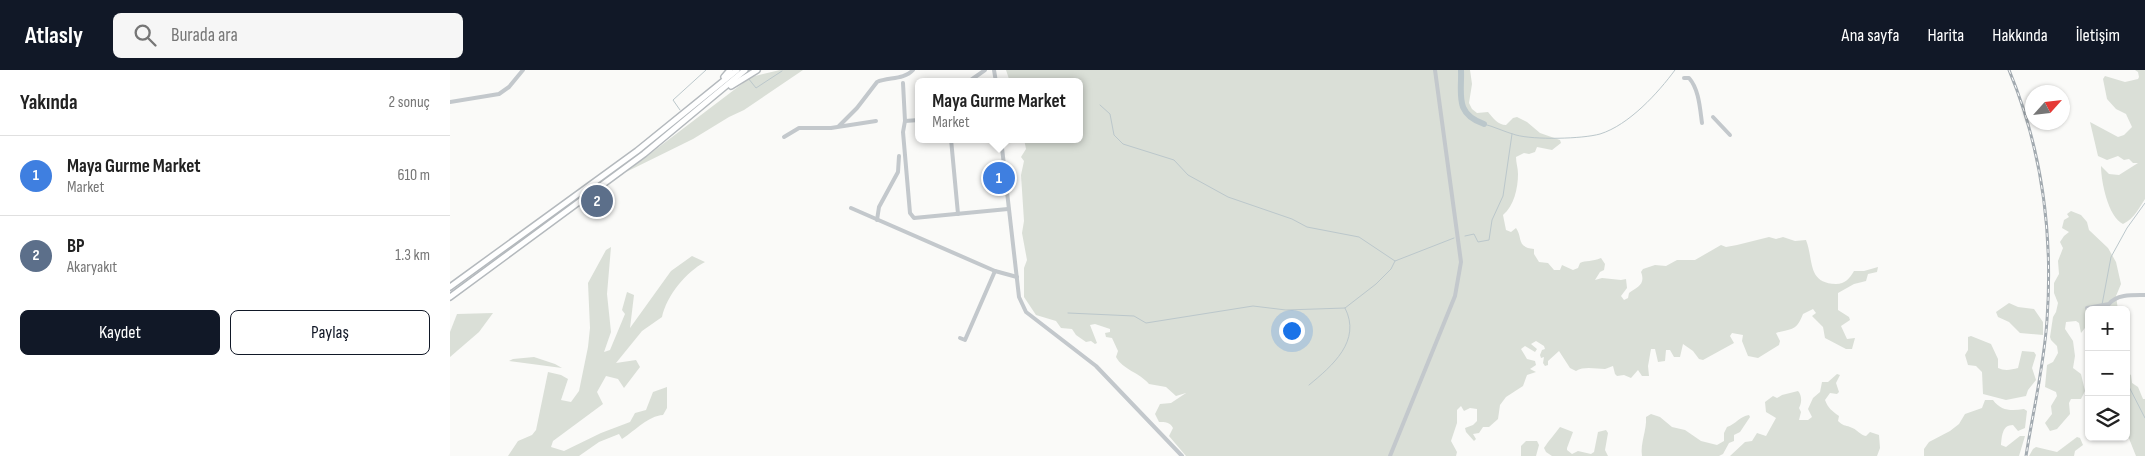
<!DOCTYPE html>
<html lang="tr">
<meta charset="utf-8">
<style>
:root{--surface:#fff;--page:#f6f6f6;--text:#222;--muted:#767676;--line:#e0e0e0;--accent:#111827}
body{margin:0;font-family:"Sofia Sans Condensed",sans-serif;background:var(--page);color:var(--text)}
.controls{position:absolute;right:15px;bottom:15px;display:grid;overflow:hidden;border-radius:8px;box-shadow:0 1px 4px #0004}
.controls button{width:45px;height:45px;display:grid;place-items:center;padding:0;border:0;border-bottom:1px solid var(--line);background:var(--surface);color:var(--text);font:25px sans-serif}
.compass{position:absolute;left:1575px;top:15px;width:45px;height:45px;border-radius:50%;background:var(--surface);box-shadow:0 1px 4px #0004;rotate:63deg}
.you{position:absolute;left:841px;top:260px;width:18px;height:18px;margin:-12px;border:4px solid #fff;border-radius:50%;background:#1a73e8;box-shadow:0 0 0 8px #1a73e833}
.badge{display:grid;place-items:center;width:32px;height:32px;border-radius:50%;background:var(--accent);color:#fff;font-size:16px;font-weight:700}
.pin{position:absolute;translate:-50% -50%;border:2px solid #fff;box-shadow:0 1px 5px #0006}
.popup{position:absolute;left:465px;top:8px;width:168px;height:65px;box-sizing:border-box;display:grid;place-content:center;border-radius:8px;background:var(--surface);filter:drop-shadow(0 1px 4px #0005);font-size:16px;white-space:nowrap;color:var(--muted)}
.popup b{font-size:19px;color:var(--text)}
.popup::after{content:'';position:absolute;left:50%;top:100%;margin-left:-10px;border:10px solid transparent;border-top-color:var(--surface)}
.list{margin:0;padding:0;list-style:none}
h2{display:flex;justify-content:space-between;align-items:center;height:65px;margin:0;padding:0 20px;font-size:21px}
h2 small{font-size:16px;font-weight:400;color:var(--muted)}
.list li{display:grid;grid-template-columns:32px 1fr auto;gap:15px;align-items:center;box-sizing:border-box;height:80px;padding:0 20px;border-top:1px solid var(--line)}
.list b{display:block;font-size:19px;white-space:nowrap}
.list p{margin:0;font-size:16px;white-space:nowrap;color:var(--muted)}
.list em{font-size:16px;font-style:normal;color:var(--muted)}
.actions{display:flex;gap:10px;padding:15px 20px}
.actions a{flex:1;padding:11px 0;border:1px solid var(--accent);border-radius:8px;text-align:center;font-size:18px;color:var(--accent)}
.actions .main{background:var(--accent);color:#fff}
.icon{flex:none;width:28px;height:28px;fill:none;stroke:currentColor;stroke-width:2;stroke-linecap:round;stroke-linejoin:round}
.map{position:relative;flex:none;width:1695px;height:386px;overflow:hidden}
header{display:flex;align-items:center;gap:30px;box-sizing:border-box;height:70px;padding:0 25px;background:var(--accent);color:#fff}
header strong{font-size:24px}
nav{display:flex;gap:28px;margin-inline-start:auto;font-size:18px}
.search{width:350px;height:45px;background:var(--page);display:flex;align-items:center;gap:12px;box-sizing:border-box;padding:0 18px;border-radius:8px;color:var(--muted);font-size:19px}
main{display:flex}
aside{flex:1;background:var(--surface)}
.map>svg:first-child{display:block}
.green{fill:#dadfd7}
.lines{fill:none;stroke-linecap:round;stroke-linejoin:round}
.stream{stroke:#bbc7cb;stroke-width:1}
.river{stroke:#bbc7cb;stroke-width:6}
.highway-casing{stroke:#b4b9bd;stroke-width:8}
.minor{stroke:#c3c8cc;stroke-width:4}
.highway{stroke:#fff;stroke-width:5}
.rail-casing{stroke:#a2aab0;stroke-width:3}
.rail{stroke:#fff;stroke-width:1;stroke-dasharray:4;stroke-linecap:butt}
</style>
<header>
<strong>Atlasly</strong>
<div class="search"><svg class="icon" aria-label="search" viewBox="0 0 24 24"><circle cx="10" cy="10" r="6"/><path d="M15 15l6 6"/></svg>Burada ara</div>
<nav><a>Ana sayfa</a><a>Harita</a><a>Hakkında</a><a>İletişim</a></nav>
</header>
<main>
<aside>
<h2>Yakında<small>2 sonuç</small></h2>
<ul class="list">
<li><span class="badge" style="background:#3f7fe0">1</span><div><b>Maya Gurme Market</b><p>Market</p></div><em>610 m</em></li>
<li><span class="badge" style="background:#5c6f8a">2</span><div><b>BP</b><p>Akaryakıt</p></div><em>1.3 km</em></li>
</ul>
<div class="actions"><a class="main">Kaydet</a><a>Paylaş</a></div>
</aside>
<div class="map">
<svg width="1695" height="386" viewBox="0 0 1695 386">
<rect width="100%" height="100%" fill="#fafaf8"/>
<!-- green -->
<g class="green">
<path d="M330 0H353L294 40 279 47 243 69 176 102 301 7Z"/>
<path d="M556 0H1020L1022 14 1019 33 1022 39 1027 43 1038 42C1043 48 1048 55 1056 55L1063 48 1067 47 1077 52 1090 63 1110 70 1111 73 1102 80 1087 77 1085 82 1079 84 1074 83 1066 87C1066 93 1068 98 1068 104 1068 118 1064 136 1053 145L1056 160 1061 162 1066 158C1073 168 1066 177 1084 179V184L1089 192 1098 193 1104 200H1110L1112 195 1123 200 1128 198 1130 193C1136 190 1142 192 1151 188L1155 194 1154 200 1150 202 1145 210 1152 208 1171 210 1176 209 1177 218 1171 226 1174 230 1178 228 1179 223C1187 217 1196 215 1191 202L1193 199 1205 195 1216 196 1227 190H1245L1271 175 1276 177 1287 175 1319 167 1326 169 1333 167 1345 171 1356 170C1364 191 1357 213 1386 214 1395 214 1400 208 1404 201H1414L1428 197 1427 202 1418 204 1416 211 1404 214 1388 223V240L1399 247 1400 250 1391 256 1397 269 1405 268 1402 279H1396L1375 268 1373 257 1362 246 1366 243 1363 239 1353 244C1346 262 1342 258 1326 263L1330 271 1329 275 1308 288 1298 286 1292 271 1293 265 1282 263 1280 266 1284 273 1253 290 1249 289 1243 281 1233 274 1230 287H1224L1220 280H1216L1215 291 1208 292 1205 279H1201L1198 296 1199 306H1192L1188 300 1181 308 1174 305 1167 306 1165 304 1163 296C1160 297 1158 298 1155 299 1146 299 1134 296 1126 301L1120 298 1109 281 1098 291V295L1095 296 1093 293 1094 287 1091 288 1090 285 1092 280 1095 279 1094 276 1086 271 1081 274 1087 279 1085 282 1075 276 1071 279 1077 289 1085 291 1086 295 1080 299 1086 302 1077 305 1073 316 1056 327 1050 335 1048 349 1039 357H1033L1029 363 1023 364 1026 369 1024 371 1016 362 1015 358 1023 355 1027 351V339L1020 338 1014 341 1011 336 1007 340V353L1001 371 1007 382 1006 386H736L719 366 723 358C720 352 715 352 709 352L705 344 710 334 721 333 736 323 726 326 716 317 699 314C689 302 673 300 666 287L668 281 662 268 656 267 655 263 660 262V259L645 254 640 255 647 273 645 274 641 271 636 272 626 265 622 259 611 258 606 251 586 245 574 227V198L577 190 572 163 574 151 571 105 574 91 571 87 576 79 574 69H629V12H560Z"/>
<path d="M1685 0H1695V129C1689 138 1684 149 1673 154 1658 147 1651 111 1651 96L1659 104 1669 105 1688 93H1683L1679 89 1674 90 1668 86 1657 90 1648 86 1640 52 1668 67 1674 65 1682 57 1676 44 1666 39 1657 29 1653 9 1655 6 1675 12 1688 9 1689 7 1688 2Z"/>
<path d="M1621 141 1631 145 1637 152 1639 160 1658 178 1666 192 1671 214 1666 226 1668 240H1639V267L1635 258 1631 263 1629 253 1626 251 1616 252 1615 259 1623 271 1625 286 1623 298 1631 304 1635 321 1631 329H1621L1619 333 1620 344 1607 359 1600 361 1595 353 1602 344 1601 336 1607 326 1606 322 1595 317 1597 295 1603 292 1608 283 1607 276 1601 270 1600 267 1603 247 1606 242 1608 233 1604 223V213L1609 204 1608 191 1613 178 1610 172 1614 166 1619 162 1612 158 1614 150 1619 147 1617 144Z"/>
<path d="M161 177 157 224 161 262 154 282 160 280 175 244 172 240 177 222 184 225 180 258 221 201 242 186 255 192C236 202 217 225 212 247L192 261 166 293 186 290 190 297 174 318 168 309 156 306 147 322 153 334 103 371 101 377 114 381 151 363 180 352 185 343 196 340 203 322 217 317V338L213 345C198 346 186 360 172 369L169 364 149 372 129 386H58L68 371 82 365 86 360 98 302 111 305 118 309 111 330 121 332 129 321 138 277 140 258 138 213 156 180Z"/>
<path d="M1559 233 1568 237 1584 239 1593 252V265L1570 263 1559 252 1548 247 1546 242Z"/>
<path d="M43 243 29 262 0 287V262L7 244Z"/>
<path d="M1521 266 1541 274 1548 289V298C1554 301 1561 300 1568 298L1572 281 1584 282 1586 285 1582 298 1586 310 1578 320 1576 326 1556 330 1533 324 1532 302 1526 296 1518 295 1515 285 1518 280V267Z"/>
<path d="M84 287 105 294 112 298 59 291 63 289Z"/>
<path d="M1676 302 1681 305 1682 313 1688 317 1693 329H1695V386H1686L1676 361Z"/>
<path d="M1387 304 1390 305 1386 313 1389 322 1387 324 1380 323 1375 330C1378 338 1382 341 1389 346L1388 351C1393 356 1395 355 1400 357 1407 359 1410 365 1416 366L1420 362 1429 365 1430 378 1427 386H1280L1295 372 1302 371 1307 363 1316 366 1326 348 1316 342 1315 332 1323 326 1327 328 1332 325 1348 321C1352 325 1352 333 1349 338L1351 342 1349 350H1358L1362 347 1358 339 1363 328 1370 322 1372 312H1378Z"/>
<path d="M1535 330H1543C1551 341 1561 341 1574 339L1577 341 1575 358 1568 361 1563 355C1552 355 1552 366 1551 375L1556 377 1570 366H1575L1569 386H1474V379L1479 372 1500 361 1509 354 1515 344 1532 338Z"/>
<path d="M1201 344 1210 347 1222 357 1235 360 1251 371 1267 375 1274 371V363L1277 357C1286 354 1290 346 1299 345L1300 347 1290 362 1284 365V371L1279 373 1273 384 1269 386H1192C1190 373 1197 360 1196 347Z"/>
<path d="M1110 357 1123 362 1117 378V380L1122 384 1128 381 1141 384 1144 382 1148 362 1156 360 1158 363 1155 380 1158 386H1102L1096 382 1094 378C1099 370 1105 364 1110 357Z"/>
<path d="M1627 367 1630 368 1633 375 1625 381 1624 386H1579L1583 379 1586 377 1607 382Z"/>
<path d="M1076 371H1087L1089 375 1086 386H1071V376Z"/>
</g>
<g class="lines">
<!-- stream -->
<g class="stream">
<path d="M298 8 306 18 332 1"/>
<path d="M650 35 660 44 664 65 673 74 724 90 738 105 778 127 842 149 857 157 909 167 945 191 1004 168"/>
<path d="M230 40 223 30 256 0"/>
<path d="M1034 54C1045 57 1055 62 1066 65 1084 70 1132 69 1150 64 1179 55 1208 23 1225 0"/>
<path d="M1015 166 1024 164 1028 172 1039 170 1042 150 1053 126 1062 64"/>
<path d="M1651 240 1661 187 1677 158 1695 133"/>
<path d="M618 243 684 246 696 253 803 236 836 240 895 238 926 214 941 199 945 191"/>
<path d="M1676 311 1695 348"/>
<path d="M859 315C882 296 912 271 895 238"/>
</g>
<!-- river -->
<path class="river" d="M1011 0C1012 24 1004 44 1034 54"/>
<!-- highway casing -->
<g class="highway-casing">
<g id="highway">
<path d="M274 7 280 0"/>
<path d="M281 16 307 0"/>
<path d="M0 217 187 81 287 0"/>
<path d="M0 227 194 84 295 0"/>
</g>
</g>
<!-- minor -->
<g class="minor">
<path d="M544 0 546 12"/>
<path d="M1234 8H1239C1249 19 1250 39 1252 53"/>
<path d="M518 12 535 0"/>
<path d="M453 13 455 51 453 62 460 143 464 148 558 139"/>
<path d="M0 32 49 24 59 17 73 0"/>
<path d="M1263 47 1280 65"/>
<path d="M455 51 469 50"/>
<path d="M389 56 407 38 427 12C438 7 454 10 463 0"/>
<path d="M334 67 349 58H381L426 51"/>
<path d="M501 69 508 144"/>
<path d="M551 69 569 227 576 242 646 296 732 386"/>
<path d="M401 138 545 201 567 207"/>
<path d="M427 150 429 137 448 102 449 86"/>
<path d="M1637 238 1659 234C1667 224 1683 225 1695 225"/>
<path d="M510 268 515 270 545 201"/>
<path d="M940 386 1005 226 1011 192 985 0"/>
</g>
<!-- highway -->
<use href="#highway" class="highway"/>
<!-- rail casing -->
<g class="rail-casing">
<path id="rail" d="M1559 0C1592 79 1603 165 1597 250 1594 296 1583 341 1576 386"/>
</g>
<!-- rail -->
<use href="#rail" class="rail"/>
</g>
</svg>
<div class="controls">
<button>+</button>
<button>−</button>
<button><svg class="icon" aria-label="layers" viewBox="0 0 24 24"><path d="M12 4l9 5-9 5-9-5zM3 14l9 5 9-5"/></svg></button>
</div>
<svg class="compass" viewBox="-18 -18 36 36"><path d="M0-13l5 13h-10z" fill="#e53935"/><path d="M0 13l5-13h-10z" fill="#767676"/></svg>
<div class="you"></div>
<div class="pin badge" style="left:549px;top:108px;background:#3f7fe0">1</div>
<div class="popup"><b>Maya Gurme Market</b>Market</div>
<div class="pin badge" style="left:147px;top:131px;background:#5c6f8a">2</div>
</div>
</main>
